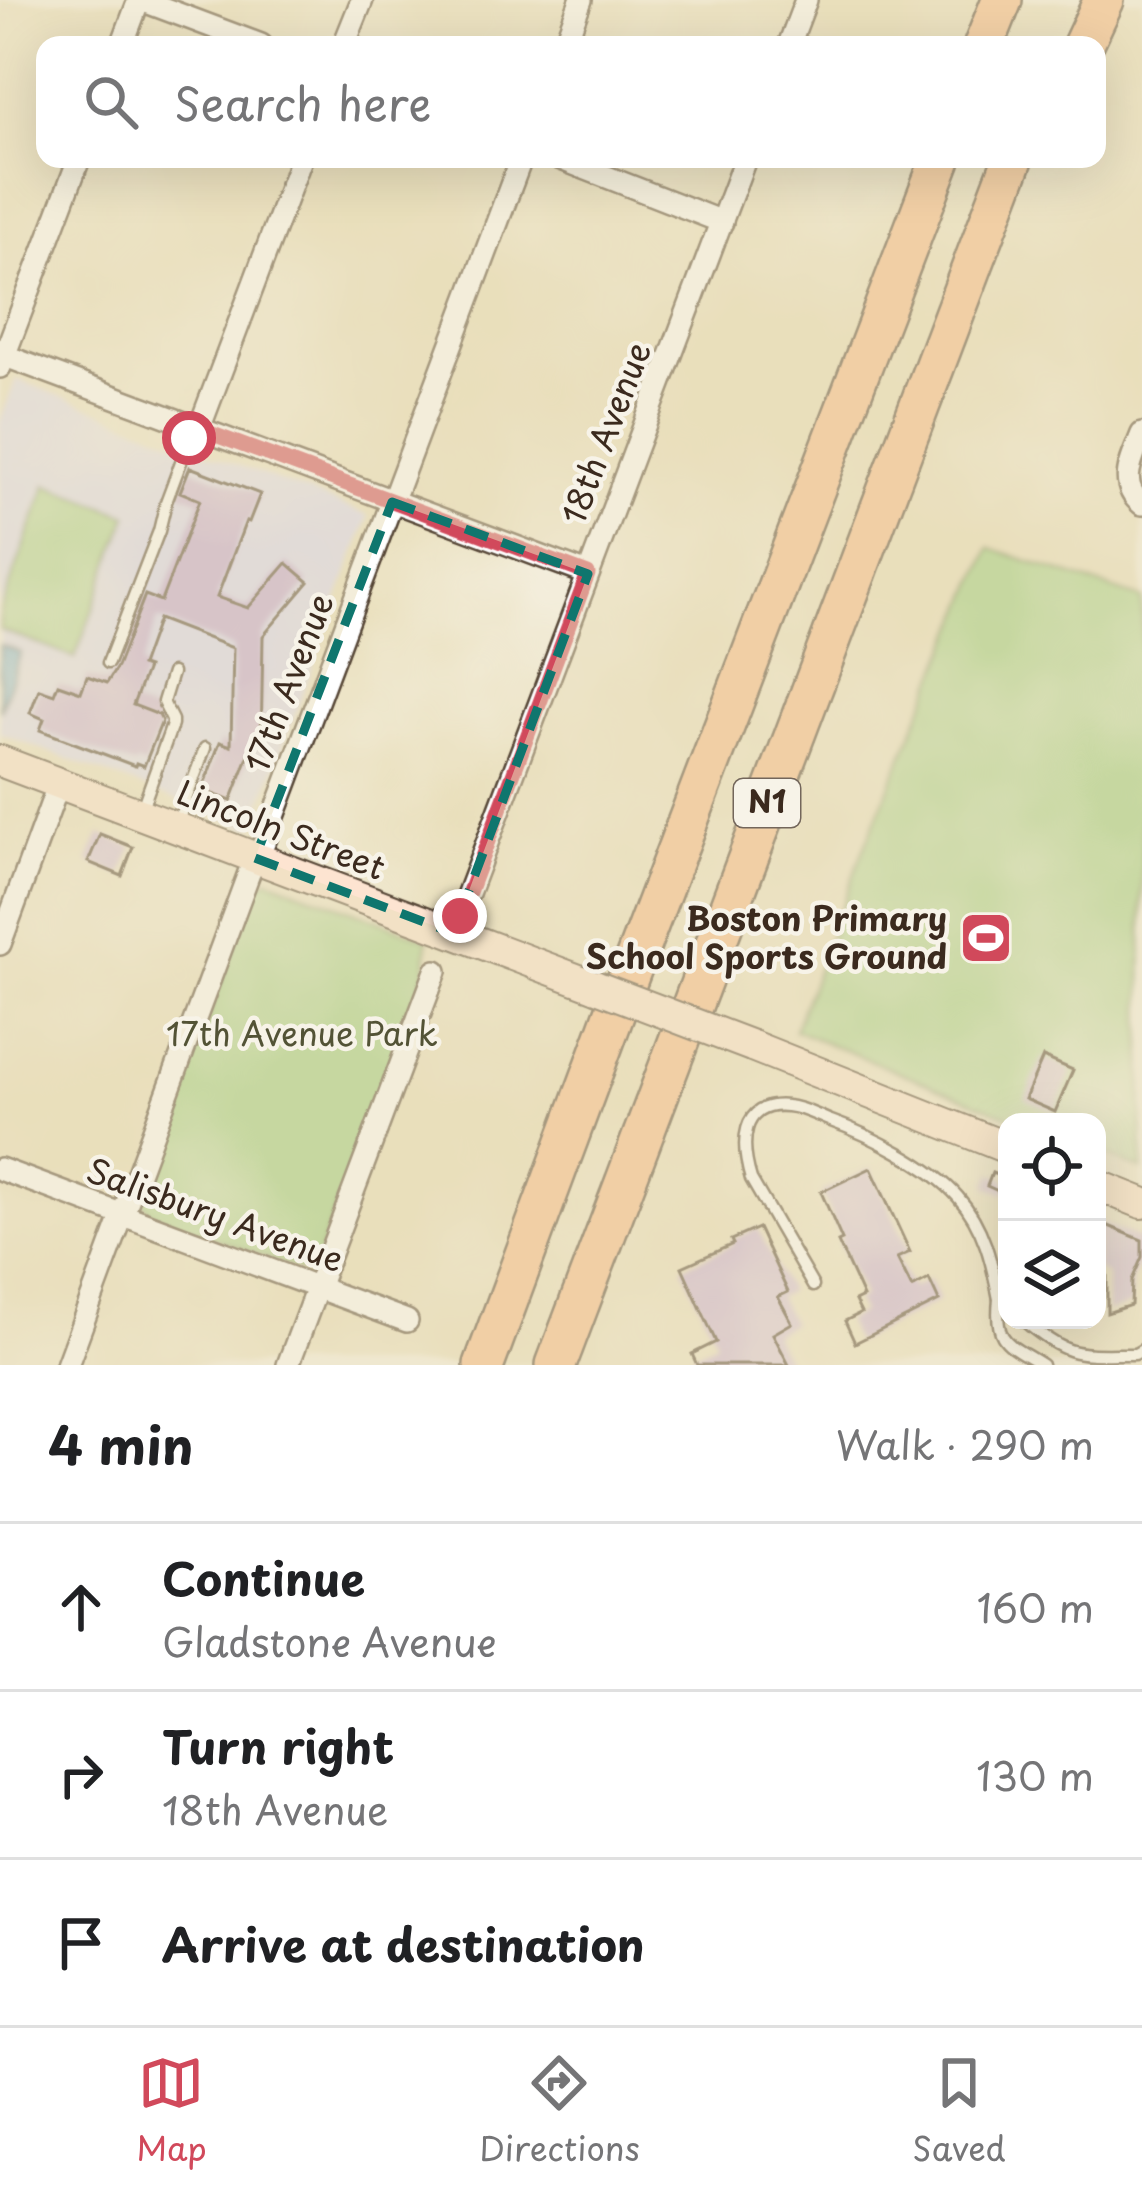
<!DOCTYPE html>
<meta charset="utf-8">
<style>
:root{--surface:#fff;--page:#f2f2f2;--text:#202124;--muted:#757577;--line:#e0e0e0;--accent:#d1495b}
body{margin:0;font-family:"Playpen Sans",sans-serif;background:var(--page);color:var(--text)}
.controls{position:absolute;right:36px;bottom:36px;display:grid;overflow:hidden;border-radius:24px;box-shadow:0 12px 48px #0002}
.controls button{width:108px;height:108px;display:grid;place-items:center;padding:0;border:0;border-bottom:3px solid var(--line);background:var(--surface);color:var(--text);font:60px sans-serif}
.stop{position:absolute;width:36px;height:36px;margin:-27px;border:9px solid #d1495b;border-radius:50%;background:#fff}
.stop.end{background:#d1495b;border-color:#fff;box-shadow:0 3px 12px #0008}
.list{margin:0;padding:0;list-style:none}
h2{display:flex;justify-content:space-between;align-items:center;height:156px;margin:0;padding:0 48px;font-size:51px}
h2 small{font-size:39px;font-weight:400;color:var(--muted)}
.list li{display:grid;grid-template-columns:78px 1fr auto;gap:36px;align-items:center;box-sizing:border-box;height:168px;padding:0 48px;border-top:3px solid var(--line)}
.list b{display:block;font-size:45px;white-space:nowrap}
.list p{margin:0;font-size:39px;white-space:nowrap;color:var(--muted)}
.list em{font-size:39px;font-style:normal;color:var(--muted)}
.icon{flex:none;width:66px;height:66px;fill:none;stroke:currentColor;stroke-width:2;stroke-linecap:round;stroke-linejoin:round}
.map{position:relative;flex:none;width:1142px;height:1365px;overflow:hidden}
.search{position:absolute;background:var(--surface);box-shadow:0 12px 48px #0002;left:36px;right:36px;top:36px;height:132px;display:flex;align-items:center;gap:30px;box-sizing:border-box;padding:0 42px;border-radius:24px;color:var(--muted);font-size:45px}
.sheet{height:660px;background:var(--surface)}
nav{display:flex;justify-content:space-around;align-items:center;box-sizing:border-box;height:168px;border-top:3px solid var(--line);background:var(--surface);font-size:33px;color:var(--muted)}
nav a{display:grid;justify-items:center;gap:6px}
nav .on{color:var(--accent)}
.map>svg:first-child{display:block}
.built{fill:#d8d7f8}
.park{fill:#9bcf7f;stroke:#6b7c4e;stroke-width:3}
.water{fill:#5ba0d0;stroke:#4b6577;stroke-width:3}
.building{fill:#c2a5d8}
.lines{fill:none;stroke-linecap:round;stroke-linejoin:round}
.lane-casing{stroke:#554536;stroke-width:15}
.street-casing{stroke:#554536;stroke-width:26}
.secondary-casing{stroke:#554536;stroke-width:34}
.highway-casing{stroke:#554536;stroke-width:44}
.lane{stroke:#fff;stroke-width:10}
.street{stroke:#fff;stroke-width:21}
.secondary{stroke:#fde4d1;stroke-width:30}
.highway{stroke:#fabc8b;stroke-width:39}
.secondary-bridge-casing{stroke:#554536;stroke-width:34;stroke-linecap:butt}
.secondary-bridge{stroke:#fde4d1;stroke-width:30}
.route{stroke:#d1495b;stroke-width:15}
.marked{fill:none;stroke:#0f766e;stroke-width:9;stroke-dasharray:24 15;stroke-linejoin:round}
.labels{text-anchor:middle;stroke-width:9;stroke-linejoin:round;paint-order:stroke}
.shield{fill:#f7f3e8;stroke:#73665b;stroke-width:3}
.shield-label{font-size:30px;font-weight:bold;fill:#3b2a1e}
.street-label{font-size:33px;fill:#3b2a1e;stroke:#f7f3e8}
.poi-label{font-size:33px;font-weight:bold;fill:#3b2a1e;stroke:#f7f3e8;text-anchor:end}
.park-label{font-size:33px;fill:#535336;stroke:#f7f3e8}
</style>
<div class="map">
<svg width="1142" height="1365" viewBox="0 0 1142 1365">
<rect width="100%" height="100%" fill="#f7f3e8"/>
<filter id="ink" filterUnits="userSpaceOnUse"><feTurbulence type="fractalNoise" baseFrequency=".00833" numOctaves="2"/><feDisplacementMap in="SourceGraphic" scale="24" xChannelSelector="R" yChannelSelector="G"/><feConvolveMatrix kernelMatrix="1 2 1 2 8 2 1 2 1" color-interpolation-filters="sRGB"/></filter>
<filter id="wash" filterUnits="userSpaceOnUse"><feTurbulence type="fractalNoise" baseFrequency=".004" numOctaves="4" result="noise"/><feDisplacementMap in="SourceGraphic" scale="48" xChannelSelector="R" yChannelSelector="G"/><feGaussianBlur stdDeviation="2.7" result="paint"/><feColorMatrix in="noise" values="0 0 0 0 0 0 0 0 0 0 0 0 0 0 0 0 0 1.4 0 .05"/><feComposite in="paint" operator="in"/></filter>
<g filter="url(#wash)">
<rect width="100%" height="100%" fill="#e9dfbb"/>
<!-- built -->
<path class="built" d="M16 379 369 516 252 829 0 733V422Z"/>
<!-- park -->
<g class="park">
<path d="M47 485 128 515 75 658 0 630V612Z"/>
<path d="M990 548 1142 599V1170L1097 1152V1122H1024L794 1030 865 846Z"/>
<path d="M269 879 428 939 426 970 313 1269 305 1273 157 1216C145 1210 140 1200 143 1187L256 889 260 882Z"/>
</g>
<!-- water -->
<path class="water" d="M0 645 21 653 0 711Z"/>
<g id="blocks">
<!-- building -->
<g class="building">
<path d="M190 467 260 494 249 522 246 521 217 597 248 608 287 563 309 582 263 636 261 744H253L231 801 202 790 220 742 231 746 233 648 158 619 141 666 147 668 133 705 159 715 162 721 144 766 136 763 135 766 40 730 44 719 30 713 39 689 54 694 58 684 81 692 87 676 107 683 117 667 145 595 161 601 200 500 180 492Z"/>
<path d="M100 834 133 847 122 876 88 862Z"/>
<path d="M1043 1057 1073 1070 1055 1112 1025 1099Z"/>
<path d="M871 1168 910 1252 897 1258 912 1288 929 1279 939 1301 855 1343 845 1321 861 1313 855 1301 863 1297 838 1242 842 1240 821 1192Z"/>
<path d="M992 1173 1007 1179V1195L987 1186Z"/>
<path d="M1097 1221 1142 1240V1257L1132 1280 1131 1305 1107 1313V1275L1097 1270Z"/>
<path d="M758 1228 788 1292 778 1297 792 1323 773 1334 789 1365H697L692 1354 716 1342 682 1267 733 1244 731 1240Z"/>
</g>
</g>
</g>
<g filter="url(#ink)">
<use href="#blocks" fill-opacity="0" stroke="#554536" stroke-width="3"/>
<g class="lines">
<!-- lane casing -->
<g class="lane-casing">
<g id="lane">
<path d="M108 663 159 531 166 502 194 427"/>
<path d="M141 811 172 725V720L163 702 172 673"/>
<path d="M177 824 205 748"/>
<path d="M813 1286 751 1179C741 1146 739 1101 787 1106 802 1107 818 1116 831 1121 870 1135 931 1166 958 1197 984 1226 992 1263 999 1299"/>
<path d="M1007 1306 999 1299C994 1344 1008 1343 1042 1365"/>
<path d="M1023 1320C1069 1359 1078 1354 1135 1354L1142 1350"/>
</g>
</g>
<!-- street casing -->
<g class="street-casing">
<g id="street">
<path d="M141 0 261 45"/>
<path d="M122 45 139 0"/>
<path d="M344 45 362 0"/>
<path d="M564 45 581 0"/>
<path d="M789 45 806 0"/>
<path d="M561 159 722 222"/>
<path d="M0 354 588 574"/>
<path d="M0 367 79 159"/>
<path d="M199 429 301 159"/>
<path d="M1142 434C1132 460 1117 484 1142 504"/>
<path d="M453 933 745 159"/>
<path d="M0 944 59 783"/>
<path d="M0 1169 407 1321"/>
<path d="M67 1365 249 873 264 843 521 159"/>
<path d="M288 1365 436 971"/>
</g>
</g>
<!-- secondary casing -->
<g class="secondary-casing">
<g id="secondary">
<path d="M0 761 597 987"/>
<path d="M752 1046 1007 1148"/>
<path d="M1097 1185 1142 1203"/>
</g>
</g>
<!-- highway casing -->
<g class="highway-casing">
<g id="highway">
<path d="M984 45 1002 0"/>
<path d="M1083 45 1104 0"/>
<path d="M484 1365 615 1012 941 159"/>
<path d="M556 1365 1013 159"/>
</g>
</g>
<!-- lane -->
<use href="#lane" class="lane"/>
<!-- street -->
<use href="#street" class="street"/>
<!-- secondary -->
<use href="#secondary" class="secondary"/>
<!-- highway -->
<use href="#highway" class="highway"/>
<!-- secondary-bridge casing -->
<g class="secondary-bridge-casing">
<path id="secondary-bridge" d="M597 987 752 1046"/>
</g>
<!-- secondary-bridge -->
<use href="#secondary-bridge" class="secondary-bridge"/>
</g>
</g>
<g class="lines" filter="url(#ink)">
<!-- route -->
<path class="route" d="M189 438 194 427 588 574 460 916"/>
</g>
<!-- marked area -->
<path d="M0 0H1142V1365H0ZM392 502 588 574 453 933 255 858Z" fill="#e9dfbb" fill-opacity=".55" fill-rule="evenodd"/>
<path class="marked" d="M392 502 588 574 453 933 255 858Z"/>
<!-- icons -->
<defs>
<g id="stadium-square" transform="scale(2.7)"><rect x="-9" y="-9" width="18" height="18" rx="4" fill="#d1495b" stroke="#f7f3e8"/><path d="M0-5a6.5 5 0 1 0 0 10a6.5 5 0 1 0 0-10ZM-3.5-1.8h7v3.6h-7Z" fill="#fff"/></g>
</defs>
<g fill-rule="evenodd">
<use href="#stadium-square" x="986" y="938"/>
</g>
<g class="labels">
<!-- shield labels -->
<rect class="shield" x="734" y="779" width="66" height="48" rx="9"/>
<g class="shield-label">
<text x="767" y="813">N1</text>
</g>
<!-- street labels -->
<g class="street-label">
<text transform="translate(606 433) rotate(-69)" y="12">18th Avenue</text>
<text transform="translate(289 683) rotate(-69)" y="12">17th Avenue</text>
<text transform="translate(281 830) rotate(21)" y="12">Lincoln Street</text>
<text transform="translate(215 1215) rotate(20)" y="12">Salisbury Avenue</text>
</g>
<!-- poi labels -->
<g class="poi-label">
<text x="947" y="931">Boston Primary<tspan x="947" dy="38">School Sports Ground</tspan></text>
</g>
<!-- park labels -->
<g class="park-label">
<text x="302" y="1046">17th Avenue Park</text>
</g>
</g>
</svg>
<div class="controls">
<button><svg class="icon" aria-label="locate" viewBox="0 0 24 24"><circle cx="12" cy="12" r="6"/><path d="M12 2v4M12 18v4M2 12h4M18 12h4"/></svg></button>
<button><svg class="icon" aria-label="layers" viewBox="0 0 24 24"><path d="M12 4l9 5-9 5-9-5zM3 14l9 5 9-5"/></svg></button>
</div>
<div class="stop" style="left:189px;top:438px"></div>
<div class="stop end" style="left:460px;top:916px"></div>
<div class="search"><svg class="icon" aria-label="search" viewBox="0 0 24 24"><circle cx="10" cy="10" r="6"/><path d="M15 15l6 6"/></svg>Search here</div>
</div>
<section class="sheet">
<h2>4 min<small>Walk · 290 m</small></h2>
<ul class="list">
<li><svg class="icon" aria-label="ahead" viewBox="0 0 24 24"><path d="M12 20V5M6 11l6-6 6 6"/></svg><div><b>Continue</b><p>Gladstone Avenue</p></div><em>160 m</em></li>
<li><svg class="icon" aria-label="right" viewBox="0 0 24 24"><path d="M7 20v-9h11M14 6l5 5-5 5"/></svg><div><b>Turn right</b><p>18th Avenue</p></div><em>130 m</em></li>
<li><svg class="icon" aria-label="arrive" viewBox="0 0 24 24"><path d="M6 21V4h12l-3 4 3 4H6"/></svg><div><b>Arrive at destination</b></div></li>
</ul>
</section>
<nav>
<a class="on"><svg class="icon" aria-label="map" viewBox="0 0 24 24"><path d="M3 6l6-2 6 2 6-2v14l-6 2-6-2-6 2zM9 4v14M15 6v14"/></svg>Map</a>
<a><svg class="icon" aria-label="directions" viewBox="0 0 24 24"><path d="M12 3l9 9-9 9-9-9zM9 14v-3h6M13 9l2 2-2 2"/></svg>Directions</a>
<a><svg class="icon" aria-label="saved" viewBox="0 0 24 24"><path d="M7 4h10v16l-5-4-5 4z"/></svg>Saved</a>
</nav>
